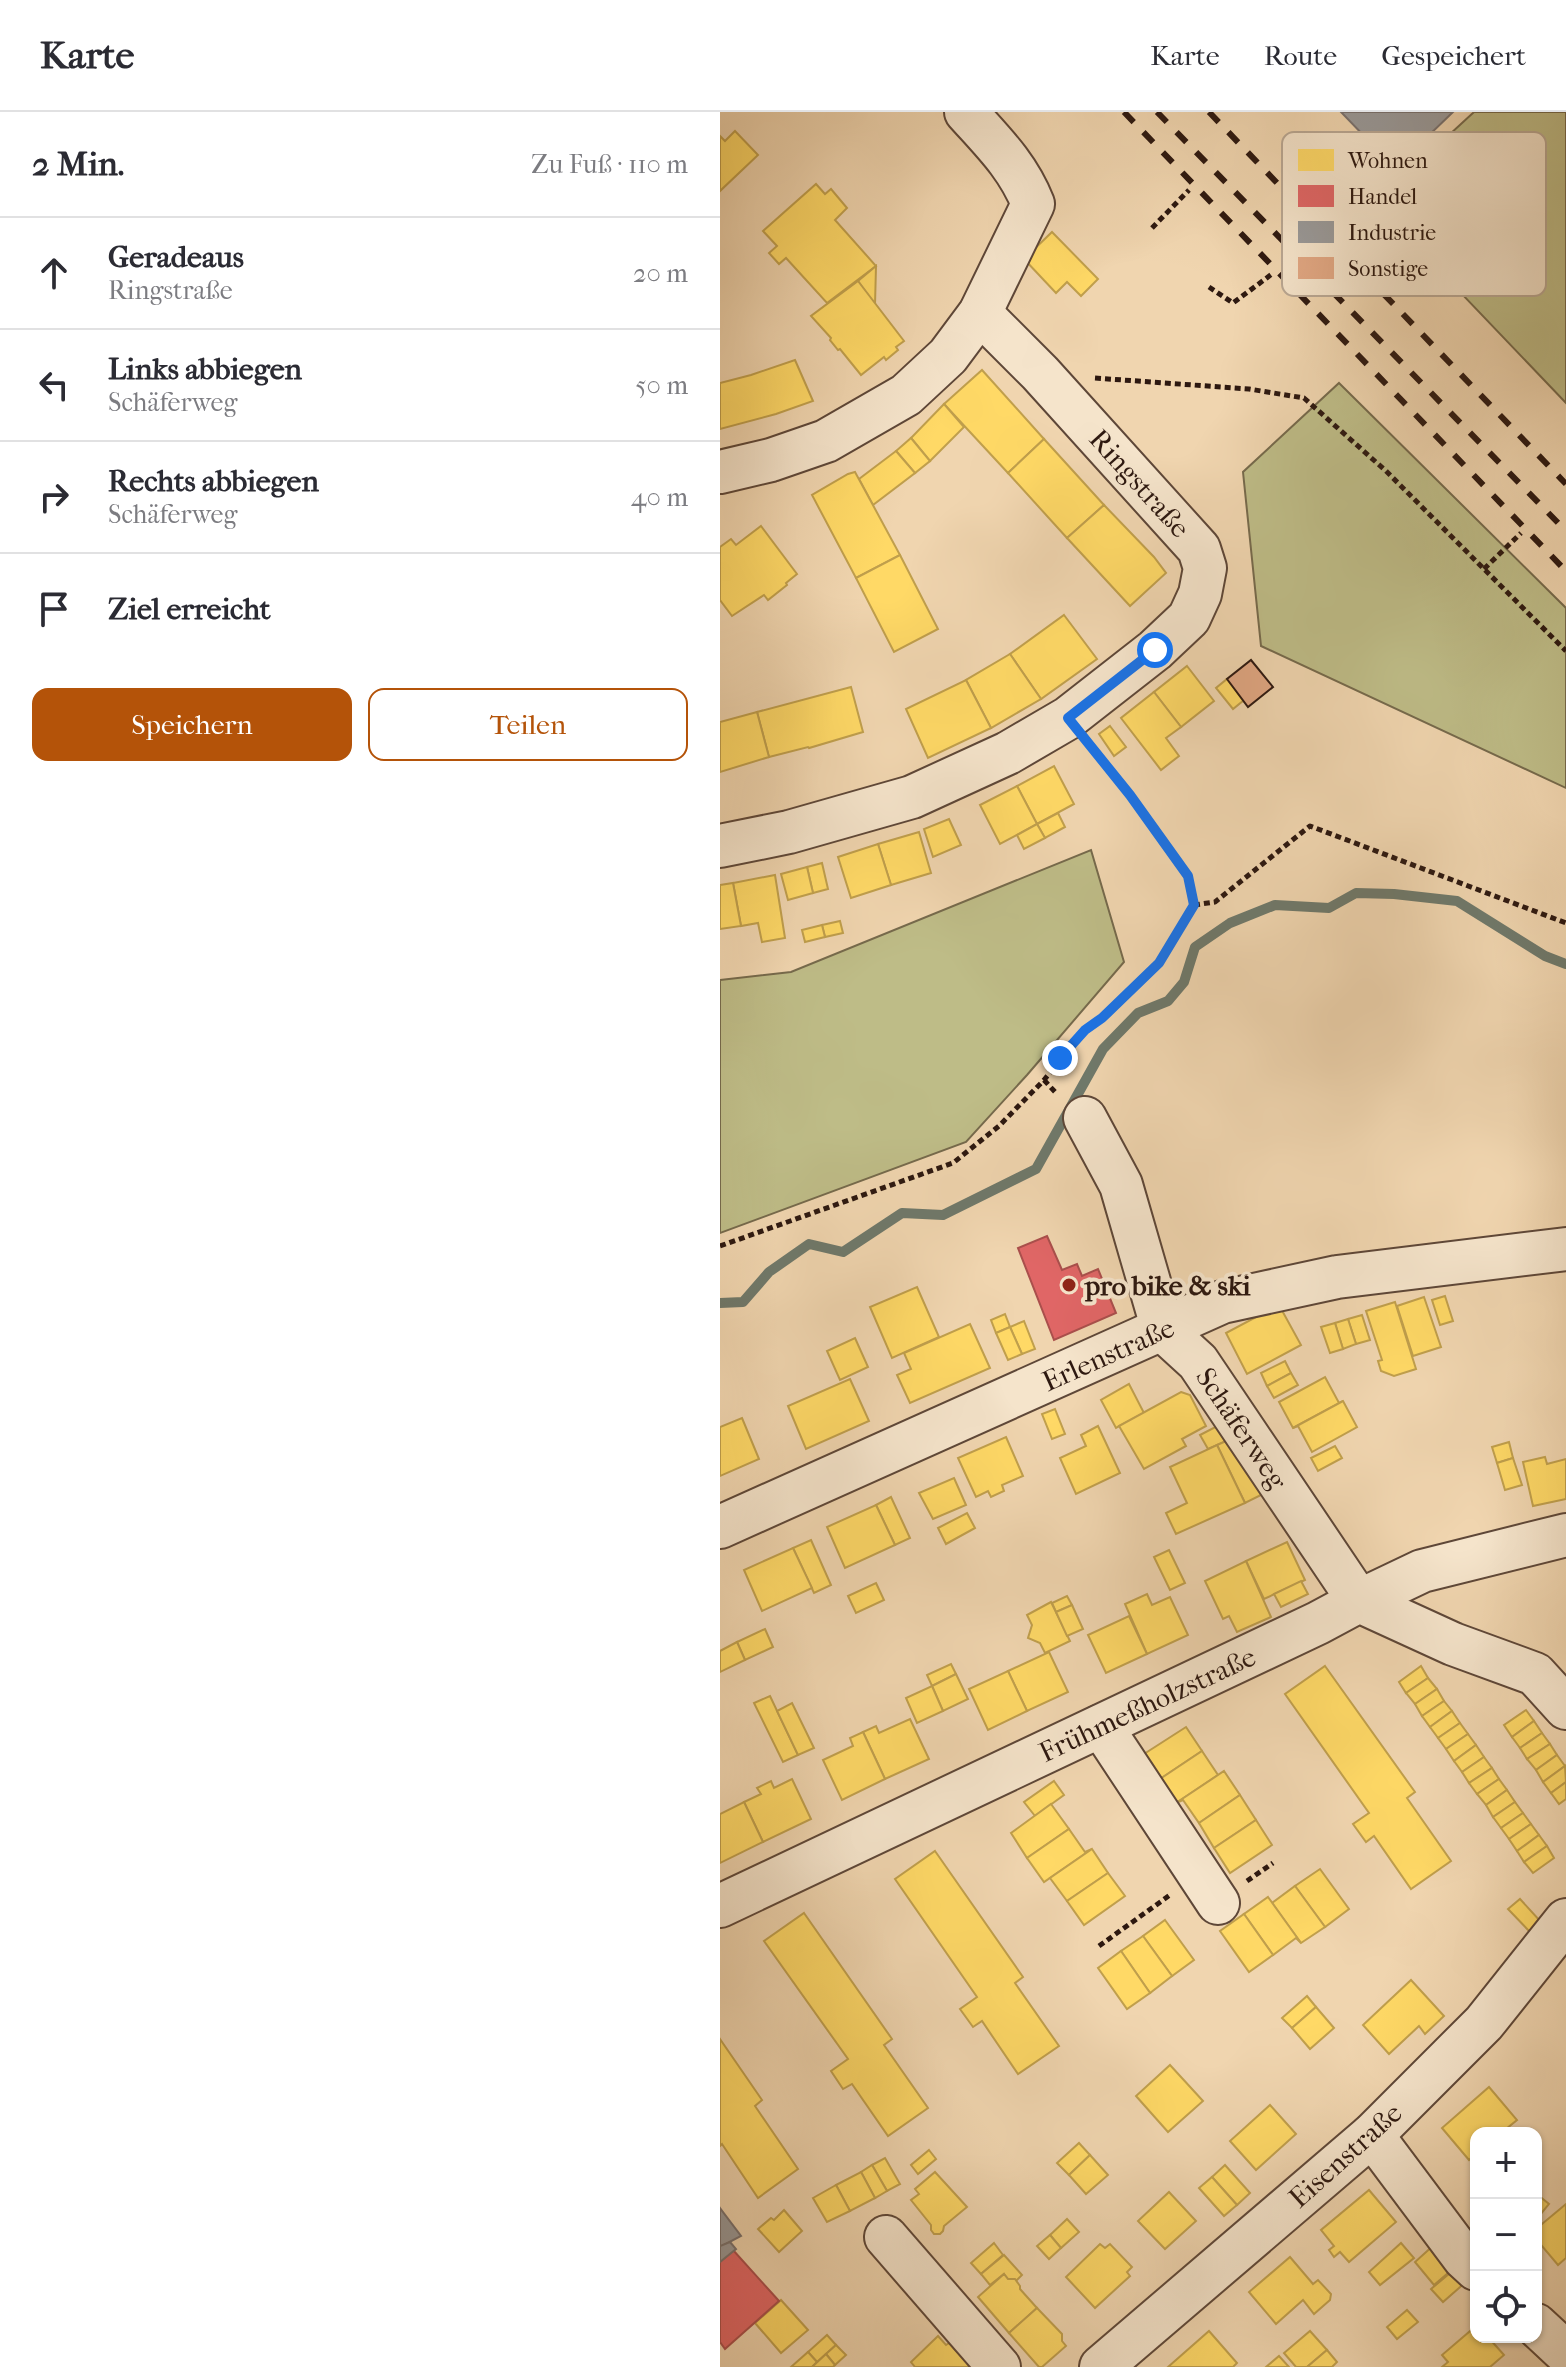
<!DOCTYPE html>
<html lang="de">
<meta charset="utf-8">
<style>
:root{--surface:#fff;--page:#f7f7f7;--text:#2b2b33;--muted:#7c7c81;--line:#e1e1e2;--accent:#b45309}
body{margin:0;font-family:"IM FELL French Canon",serif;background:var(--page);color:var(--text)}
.controls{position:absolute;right:24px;bottom:24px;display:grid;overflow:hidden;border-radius:16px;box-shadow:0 2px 6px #0004}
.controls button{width:72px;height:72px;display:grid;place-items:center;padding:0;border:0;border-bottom:2px solid var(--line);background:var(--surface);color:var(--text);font:40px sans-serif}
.stop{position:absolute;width:24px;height:24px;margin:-18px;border:6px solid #1a73e8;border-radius:50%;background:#fff}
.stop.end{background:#1a73e8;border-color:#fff;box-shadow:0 2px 8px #0008}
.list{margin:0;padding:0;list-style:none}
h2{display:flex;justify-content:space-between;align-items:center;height:104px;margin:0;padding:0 32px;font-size:34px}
h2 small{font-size:26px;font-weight:400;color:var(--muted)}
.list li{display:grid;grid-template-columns:52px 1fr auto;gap:24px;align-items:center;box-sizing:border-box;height:112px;padding:0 32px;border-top:2px solid var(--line)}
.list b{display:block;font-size:30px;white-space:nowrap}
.list p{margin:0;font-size:26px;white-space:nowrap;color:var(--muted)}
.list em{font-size:26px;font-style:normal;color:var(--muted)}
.actions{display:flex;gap:16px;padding:24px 32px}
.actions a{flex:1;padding:18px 0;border:2px solid var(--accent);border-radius:16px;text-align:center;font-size:28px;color:var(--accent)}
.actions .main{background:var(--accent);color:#fff}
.icon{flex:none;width:44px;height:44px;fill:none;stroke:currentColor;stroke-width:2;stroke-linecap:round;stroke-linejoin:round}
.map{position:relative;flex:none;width:846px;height:2255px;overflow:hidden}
header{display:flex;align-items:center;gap:48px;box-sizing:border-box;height:112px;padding:0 40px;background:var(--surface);border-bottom:2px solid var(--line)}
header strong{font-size:38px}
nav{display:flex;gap:44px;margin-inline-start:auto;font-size:28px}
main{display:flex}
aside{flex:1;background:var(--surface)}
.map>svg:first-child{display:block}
.green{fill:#bebc87;stroke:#766a4c;stroke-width:2}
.homes{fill:#ffd966;stroke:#c09f4c;stroke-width:2}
.shops{fill:#e06666;stroke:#aa4f4c;stroke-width:2}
.industry{fill:#999;stroke:#797270;stroke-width:2}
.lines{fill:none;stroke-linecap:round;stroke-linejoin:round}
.stream{stroke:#6f796b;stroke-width:10}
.building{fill:#e1a783;stroke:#2d1810;stroke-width:2}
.minor-casing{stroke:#5e4738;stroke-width:46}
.path{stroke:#2d1810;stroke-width:5;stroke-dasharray:6 4;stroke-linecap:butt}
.minor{stroke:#f5e4cb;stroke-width:42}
.rail{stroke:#2d1810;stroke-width:6;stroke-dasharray:14 14;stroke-linecap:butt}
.route{stroke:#1a73e8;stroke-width:10}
.poi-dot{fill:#8f2418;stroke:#f5e4cb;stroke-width:3}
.labels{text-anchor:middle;stroke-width:8;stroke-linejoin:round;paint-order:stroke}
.street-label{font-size:28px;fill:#2d1810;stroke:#f5e4cb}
.poi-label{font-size:28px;font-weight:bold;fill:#2d1810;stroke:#f5e4cb;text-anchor:start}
.key{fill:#f5e4cb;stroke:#b9a793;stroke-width:2}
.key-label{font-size:22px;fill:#2d1810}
</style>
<header>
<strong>Karte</strong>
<nav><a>Karte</a><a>Route</a><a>Gespeichert</a></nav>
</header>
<main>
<aside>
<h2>2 Min.<small>Zu Fuß · 110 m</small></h2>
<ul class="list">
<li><svg class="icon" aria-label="ahead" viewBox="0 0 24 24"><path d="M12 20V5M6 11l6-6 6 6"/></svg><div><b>Geradeaus</b><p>Ringstraße</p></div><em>20 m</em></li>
<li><svg class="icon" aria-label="left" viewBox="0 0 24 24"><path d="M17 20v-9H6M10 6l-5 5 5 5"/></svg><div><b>Links abbiegen</b><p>Schäferweg</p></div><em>50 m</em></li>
<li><svg class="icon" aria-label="right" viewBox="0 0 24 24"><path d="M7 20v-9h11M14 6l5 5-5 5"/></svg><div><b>Rechts abbiegen</b><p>Schäferweg</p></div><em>40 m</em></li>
<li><svg class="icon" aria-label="arrive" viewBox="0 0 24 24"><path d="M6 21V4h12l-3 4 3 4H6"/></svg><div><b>Ziel erreicht</b></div></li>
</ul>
<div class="actions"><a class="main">Speichern</a><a>Teilen</a></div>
</aside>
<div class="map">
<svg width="846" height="2255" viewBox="0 0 846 2255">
<rect width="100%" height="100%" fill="#f0d5af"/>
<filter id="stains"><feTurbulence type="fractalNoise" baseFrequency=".0025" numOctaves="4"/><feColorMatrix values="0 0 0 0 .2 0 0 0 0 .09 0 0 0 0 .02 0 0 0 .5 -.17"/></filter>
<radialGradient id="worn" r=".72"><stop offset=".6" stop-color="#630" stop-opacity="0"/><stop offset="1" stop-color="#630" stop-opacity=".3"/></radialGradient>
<!-- green -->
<g class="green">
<path d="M754 0H846V291L655 91Z"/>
<path d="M619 271 846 496V676L541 534 523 360Z"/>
<path d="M371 738 404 850 307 963 246 1030 0 1121V868L71 860Z"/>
</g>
<!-- homes -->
<g class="homes">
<path d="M15 19 38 43 0 79V24L5 29Z"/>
<path d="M96 72 105 82 111 77 127 96 115 108 156 154 107 191 66 146 59 152 49 141 57 134 43 119Z"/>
<path d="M332 120 378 167 361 184 347 170 336 181 304 147Z"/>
<path d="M156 154 155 193 138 169Z"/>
<path d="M138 169 184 229 176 235 178 238 166 248 164 245 141 263 120 237 118 238 110 228 111 226 91 204Z"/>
<path d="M75 248 93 289 56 302 0 317V271L31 263Z"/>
<path d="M262 258 324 327 288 361 224 292Z"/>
<path d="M224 292 244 315 210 349 191 326Z"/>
<path d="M191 326 210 349 195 361 176 339Z"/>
<path d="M324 327 384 393 347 426 288 361Z"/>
<path d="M176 339 195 361 153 393 139 367Z"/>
<path d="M135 360 180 443 136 466 92 383 128 362Z"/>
<path d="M384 393 434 445 446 461 410 494 347 426Z"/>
<path d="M41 414 77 462 66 471 67 473 48 488 44 483 12 504 0 488V435L11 427 16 433Z"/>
<path d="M180 443 218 517 174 540 136 466Z"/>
<path d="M344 503 377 547 321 587 290 542Z"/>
<path d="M290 542 321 587 271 616 246 568Z"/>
<path d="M467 554 494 589 461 615 434 580Z"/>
<path d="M507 567 524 588 513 597 496 576Z"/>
<path d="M246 568 271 616 208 646 186 597Z"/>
<path d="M131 575 143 620 89 636 88 635 49 645 37 600Z"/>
<path d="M434 580 461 615 446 626 459 644 441 658 401 606Z"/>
<path d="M37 600 49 645 0 660V610Z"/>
<path d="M390 614 406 635 394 644 379 622Z"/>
<path d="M334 654 354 692 317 712 297 674Z"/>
<path d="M297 674 317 712 280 732 260 693Z"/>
<path d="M338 701 345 715 325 726 317 712Z"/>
<path d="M229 707 241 733 213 745 204 717Z"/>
<path d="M317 712 325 726 304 737 297 723Z"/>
<path d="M199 720 211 761 171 773 158 732Z"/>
<path d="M158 732 171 773 131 786 118 745Z"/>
<path d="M102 751 108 777 93 781 87 755Z"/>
<path d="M87 755 93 781 68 788 61 762Z"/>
<path d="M55 763 65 826 42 830 38 811 21 814 13 771Z"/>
<path d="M13 771 21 814 0 817V773Z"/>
<path d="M120 809 123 821 105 825 102 813Z"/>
<path d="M102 813 105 825 85 830 82 818Z"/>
<path d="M197 1175 219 1225 172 1246 150 1195Z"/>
<path d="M725 1184 733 1209 720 1213 712 1188Z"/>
<path d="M704 1185 721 1235 693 1244 677 1194Z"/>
<path d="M675 1190 696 1257 674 1264 661 1259 658 1249 662 1248 646 1199Z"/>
<path d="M559 1193 581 1233 527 1262 506 1221Z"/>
<path d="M285 1202 290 1215 276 1221 271 1208Z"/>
<path d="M642 1203 650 1228 636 1232 628 1207Z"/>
<path d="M628 1207 636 1232 623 1237 615 1211Z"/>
<path d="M304 1209 315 1237 302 1242 290 1215Z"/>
<path d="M615 1211 623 1237 610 1241 601 1215Z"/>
<path d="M250 1212 270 1256 190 1291 177 1263 191 1257 184 1241Z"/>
<path d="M290 1215 302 1242 288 1248 276 1221Z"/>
<path d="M135 1226 148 1255 120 1268 107 1239Z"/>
<path d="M565 1249 571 1261 547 1274 541 1261Z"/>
<path d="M571 1261 578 1273 554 1286 547 1274Z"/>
<path d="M605 1265 619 1291 623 1289 573 1316 559 1290Z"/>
<path d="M130 1267 149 1309 86 1337 68 1294Z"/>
<path d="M409 1272 424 1301 396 1316 381 1288Z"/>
<path d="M461 1280 470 1283 486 1314 462 1327 466 1334 424 1357 399 1314Z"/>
<path d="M623 1289 637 1315 592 1340 578 1314 573 1316Z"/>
<path d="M335 1297 345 1322 332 1327 322 1302Z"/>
<path d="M22 1306 39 1347 0 1364V1315Z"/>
<path d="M505 1310 513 1326 488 1337 480 1323Z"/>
<path d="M378 1314 400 1361 356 1382 340 1346 366 1334 361 1323Z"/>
<path d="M286 1325 303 1364 282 1373 284 1379 271 1385 268 1379 256 1385 238 1346Z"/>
<path d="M513 1326 543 1382 525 1391 497 1333Z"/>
<path d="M789 1330 793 1346 777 1351 772 1335Z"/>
<path d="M497 1333 525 1391 456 1422 446 1401 467 1391 450 1355Z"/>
<path d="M615 1334 622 1346 598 1359 591 1346Z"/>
<path d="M825 1345 827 1352 846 1347V1387L813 1394 803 1350Z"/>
<path d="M793 1346 802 1373 785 1378 777 1351Z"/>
<path d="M234 1366 246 1393 213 1407 199 1381Z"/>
<path d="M171 1385 190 1426 175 1433 156 1393Z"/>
<path d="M156 1393 175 1433 125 1456 107 1415Z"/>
<path d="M247 1401 255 1416 226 1432 218 1416Z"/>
<path d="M91 1428 111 1473 94 1481 73 1436Z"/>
<path d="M567 1430 585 1468 544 1487 526 1449Z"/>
<path d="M73 1436 92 1476 42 1499 24 1458Z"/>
<path d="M449 1438 465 1471 450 1478 434 1445Z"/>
<path d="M526 1449 551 1505 517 1520 509 1504 503 1507 485 1469Z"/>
<path d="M581 1469 588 1482 561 1495 554 1482Z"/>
<path d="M156 1471 164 1488 136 1501 128 1484Z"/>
<path d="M427 1482 432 1493 450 1485 468 1523 427 1542 405 1492Z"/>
<path d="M347 1484 352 1493 336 1500 332 1491Z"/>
<path d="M331 1490 350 1529 325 1541 320 1531 308 1526 312 1513 307 1503Z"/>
<path d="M352 1493 363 1517 347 1524 336 1500Z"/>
<path d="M409 1504 427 1542 386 1561 368 1523Z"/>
<path d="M45 1517 53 1535 25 1548 17 1530Z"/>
<path d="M17 1530 25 1548 0 1560V1539Z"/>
<path d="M329 1540 348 1580 307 1599 288 1559Z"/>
<path d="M231 1552 236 1562 212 1574 207 1563Z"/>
<path d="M605 1554 695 1680 687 1686 731 1749 691 1777 654 1724 646 1730 633 1712 649 1701 565 1582Z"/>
<path d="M701 1554 708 1566 686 1581 679 1570Z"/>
<path d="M288 1559 307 1599 268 1618 249 1577Z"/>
<path d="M236 1562 248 1587 223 1599 212 1574Z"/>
<path d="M708 1566 717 1577 695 1592 686 1581Z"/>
<path d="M212 1574 223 1599 197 1611 186 1586Z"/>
<path d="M717 1577 724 1589 702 1604 695 1592Z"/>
<path d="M50 1584 78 1643 63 1650 34 1591Z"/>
<path d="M724 1589 732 1599 710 1615 702 1604Z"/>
<path d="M72 1591 94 1636 78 1643 57 1599Z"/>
<path d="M806 1598 814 1609 792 1625 784 1613Z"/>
<path d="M732 1599 740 1611 718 1626 710 1615Z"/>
<path d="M190 1607 209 1647 165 1667 143 1620 156 1614 159 1621Z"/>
<path d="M814 1609 822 1621 800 1636 792 1625Z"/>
<path d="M740 1611 748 1622 726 1637 718 1626Z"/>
<path d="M466 1615 482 1639 440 1667 424 1642Z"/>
<path d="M143 1620 165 1667 122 1688 103 1648 133 1634 130 1626Z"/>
<path d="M822 1621 830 1632 807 1647 800 1636Z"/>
<path d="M748 1622 756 1633 734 1649 726 1637Z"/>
<path d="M830 1632 837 1643 816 1658 807 1647Z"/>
<path d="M756 1633 764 1645 742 1660 734 1649Z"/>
<path d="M482 1639 498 1663 456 1691 440 1667Z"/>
<path d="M837 1643 845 1654 823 1670 816 1658Z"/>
<path d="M764 1645 772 1656 749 1671 742 1660Z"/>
<path d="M845 1654 846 1670 831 1681 823 1670Z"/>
<path d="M772 1656 779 1667 757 1682 749 1671Z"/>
<path d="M504 1659 520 1683 479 1711 463 1688 456 1691Z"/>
<path d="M72 1667 91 1707 43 1730 24 1690 41 1682 37 1676 51 1669 54 1676Z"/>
<path d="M779 1667 787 1678 766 1693 757 1682Z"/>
<path d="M334 1669 344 1683 315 1704 304 1690Z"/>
<path d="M846 1670V1687L839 1692 831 1681Z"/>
<path d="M787 1678 795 1690 773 1705 766 1693Z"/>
<path d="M520 1683 536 1708 494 1736 479 1711Z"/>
<path d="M24 1690 43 1730 0 1751V1702Z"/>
<path d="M795 1690 803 1701 781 1716 773 1705Z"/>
<path d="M331 1692 349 1717 307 1746 291 1721Z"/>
<path d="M803 1701 811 1712 789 1727 781 1716Z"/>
<path d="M536 1708 552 1733 510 1761 494 1736Z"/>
<path d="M811 1712 819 1723 797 1739 789 1727Z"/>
<path d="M349 1717 365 1740 372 1737 324 1770 307 1746Z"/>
<path d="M819 1723 827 1734 804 1750 797 1739Z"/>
<path d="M827 1734 834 1746 813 1761 804 1750Z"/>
<path d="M372 1737 388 1761 347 1789 330 1766Z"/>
<path d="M215 1739 303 1865 295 1871 339 1934 298 1962 262 1909 253 1915 240 1897 257 1885 175 1767Z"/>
<path d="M600 1757 629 1797 605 1815 575 1774Z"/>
<path d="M388 1761 405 1784 364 1813 347 1789Z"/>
<path d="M575 1774 605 1815 581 1831 552 1791Z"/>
<path d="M548 1785 581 1831 576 1826 553 1843 524 1802Z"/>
<path d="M800 1787 821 1810 810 1820 788 1797Z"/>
<path d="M84 1801 172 1927 164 1933 208 1996 168 2024 132 1972 123 1977 111 1959 128 1947 44 1829Z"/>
<path d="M524 1802 553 1843 529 1860 500 1819Z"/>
<path d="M445 1808 474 1848 452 1864 423 1824Z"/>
<path d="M423 1824 452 1864 430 1881 401 1839Z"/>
<path d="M401 1839 430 1881 407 1897 378 1856Z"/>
<path d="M691 1868 724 1904 705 1922 699 1914 669 1942 643 1913Z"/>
<path d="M587 1884 596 1895 572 1916 562 1906Z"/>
<path d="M596 1895 614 1916 590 1937 572 1916Z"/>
<path d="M0 1927 42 1988 35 1994 78 2057 38 2086 2 2032 0 2034Z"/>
<path d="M450 1953 483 1989 448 2020 416 1984Z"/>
<path d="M769 1975 797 2008 781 2021H756V2042L749 2048 722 2016Z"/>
<path d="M550 1993 576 2022 536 2058 510 2029Z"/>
<path d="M359 2031 370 2043 349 2063 337 2051Z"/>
<path d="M209 2038 216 2047 198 2062 191 2053Z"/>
<path d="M370 2043 388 2063 366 2082 349 2063Z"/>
<path d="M165 2046 180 2072 167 2079 152 2053Z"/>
<path d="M152 2053 167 2079 155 2086 141 2060Z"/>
<path d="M505 2053 530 2081 517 2093 492 2065Z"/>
<path d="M141 2060 155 2086 130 2099 116 2073Z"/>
<path d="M215 2060 247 2095 224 2114 223 2119 220 2122H214L211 2118V2113L191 2088 199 2082 195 2077Z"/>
<path d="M492 2065 517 2093 504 2104 479 2076Z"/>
<path d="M116 2073 130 2099 107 2110 93 2086Z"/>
<path d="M649 2078 676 2110 629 2150 620 2140 614 2145 609 2138 614 2134 601 2118Z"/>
<path d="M449 2080 476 2109 445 2137 418 2109Z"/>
<path d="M818 2083 829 2092 816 2108V2085Z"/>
<path d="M846 2092V2146L838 2153 816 2127V2117Z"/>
<path d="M64 2098 82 2119 59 2140 38 2117 51 2106 54 2108Z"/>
<path d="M347 2107 359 2120 341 2136 330 2123Z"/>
<path d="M330 2123 341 2136 329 2147 317 2134Z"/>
<path d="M274 2131 283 2143 261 2162 251 2151Z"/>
<path d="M681 2131 694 2146 660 2173 649 2160Z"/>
<path d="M380 2132 385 2136 390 2132 412 2155 407 2160 410 2164 375 2196 346 2165Z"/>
<path d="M715 2132 735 2155 714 2173 695 2150Z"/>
<path d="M284 2143 302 2163 296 2169 288 2167 284 2162 270 2173 261 2162Z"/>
<path d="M570 2145 593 2172 598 2168 611 2182 610 2188 594 2202 583 2188 556 2212 529 2180Z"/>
<path d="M736 2156 747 2169 723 2190 711 2177Z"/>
<path d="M284 2162 288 2167H295L300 2174V2177L317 2196 289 2221 258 2185Z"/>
<path d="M61 2188 88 2218 61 2241 35 2211Z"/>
<path d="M317 2196 342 2222V2229L346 2234 322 2255H319L289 2221Z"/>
<path d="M687 2198 698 2210 677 2227 667 2215Z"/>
<path d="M756 2214V2225H768L784 2243 770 2255H722L728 2250 722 2243Z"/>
<path d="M489 2219 517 2251 513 2255H448Z"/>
<path d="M590 2219 607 2238 587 2255H576L564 2241Z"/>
<path d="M107 2223 116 2233 97 2250 88 2240Z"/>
<path d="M218 2224 226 2233 229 2231 251 2255H195L191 2250Z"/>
<path d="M116 2233 126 2243 115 2253 106 2242Z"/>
<path d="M607 2238 617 2250 612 2255H587Z"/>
<path d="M88 2240 97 2250 92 2255H71Z"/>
<path d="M106 2242 115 2253 113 2255H92Z"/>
<path d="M559 2244 569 2255H546Z"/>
</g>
<!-- shops -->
<g class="shops">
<path d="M327 1124 342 1158 357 1152 362 1164 378 1157 396 1201 334 1228 298 1136Z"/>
<path d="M13 2138 59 2189 5 2237 0 2230V2150Z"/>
</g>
<!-- industry -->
<g class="industry">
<path d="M621 0H733L675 56Z"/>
<path d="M0 2096 21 2124 0 2135Z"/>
<path d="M10 2130 16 2137 0 2150V2134Z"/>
</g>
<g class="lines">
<!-- stream -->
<path class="stream" d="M0 1191 23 1190 49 1160 89 1132 123 1140 182 1101 223 1103 316 1057 383 937 418 901 448 889 464 870 475 835 510 811 555 793 609 796 636 781 674 782 737 789 825 844 846 852"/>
</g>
<!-- building -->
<path class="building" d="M531 548 553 575 528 595 507 567Z"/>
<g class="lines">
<!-- minor casing -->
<g class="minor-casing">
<g id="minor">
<path d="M0 360 51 348 106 329 186 283 228 244 260 201 313 92C298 54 273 30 246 0"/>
<path d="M0 734 69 720 192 685 288 641 348 606 435 538 469 506 480 482 485 456 479 437 320 261 260 201"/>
<path d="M365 1006 401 1073 443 1218 478 1250 639 1489 702 1459 846 1423"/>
<path d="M0 1415 502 1190 617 1165 846 1137"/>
<path d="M381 1614 498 1791"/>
<path d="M0 1794 598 1511 639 1489 733 1532 815 1562 846 1596"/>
<path d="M652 2023 744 2146 756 2157"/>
<path d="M166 2125 279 2255"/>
<path d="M816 2213 846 2241"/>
<path d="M381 2255 652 2023 764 1911 846 1808"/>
</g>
</g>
<!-- path -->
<g class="path">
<path d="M432 116 469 78"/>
<path d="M489 175 513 191 552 162"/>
<path d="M375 266 529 277 584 286 666 359 846 539"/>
<path d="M764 457 801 421"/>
<path d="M474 793 495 790 590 714 846 811"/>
<path d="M324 968 337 982"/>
<path d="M0 1134 233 1051 279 1014 324 968 365 918 382 906 439 851 474 793 468 764 410 683 371 635"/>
<path d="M527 1769 553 1751"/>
<path d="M379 1834 450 1783"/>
</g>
<!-- minor -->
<use href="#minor" class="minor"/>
<!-- rail -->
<g class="rail">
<path d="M404 0 846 459"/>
<path d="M437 0 846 419"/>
<path d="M489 0 846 372"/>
</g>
</g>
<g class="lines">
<!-- route -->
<path class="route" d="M340 946 365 918 382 906 439 851 474 793 468 764 410 683 348 606 435 538"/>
</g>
<!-- markers -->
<circle class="poi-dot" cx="349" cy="1173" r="8"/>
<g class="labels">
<!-- street labels -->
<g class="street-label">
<text transform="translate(420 371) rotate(48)" y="10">Ringstraße</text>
<text transform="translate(388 1242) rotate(-24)" y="10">Erlenstraße</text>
<text transform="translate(522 1316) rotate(56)" y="10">Schäferweg</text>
<text transform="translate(427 1592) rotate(-25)" y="10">Frühmeßholzstraße</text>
<text transform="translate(625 2043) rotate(-42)" y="10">Eisenstraße</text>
</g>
<!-- poi labels -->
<g class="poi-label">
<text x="365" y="1183">pro bike &amp; ski</text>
</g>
</g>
<!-- legend -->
<rect x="562" y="20" width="264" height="164" rx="12" class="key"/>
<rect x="578" y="37" width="36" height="22" fill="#ffd966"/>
<rect x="578" y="73" width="36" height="22" fill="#e06666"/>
<rect x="578" y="109" width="36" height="22" fill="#999"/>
<rect x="578" y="145" width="36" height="22" fill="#e1a783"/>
<g class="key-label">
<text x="628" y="56">Wohnen</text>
<text x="628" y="92">Handel</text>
<text x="628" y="128">Industrie</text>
<text x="628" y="164">Sonstige</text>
</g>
<rect width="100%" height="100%" filter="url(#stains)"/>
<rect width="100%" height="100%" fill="url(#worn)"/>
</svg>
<div class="controls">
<button>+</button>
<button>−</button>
<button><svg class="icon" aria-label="locate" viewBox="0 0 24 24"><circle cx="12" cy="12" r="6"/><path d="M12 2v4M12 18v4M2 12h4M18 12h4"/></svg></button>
</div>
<div class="stop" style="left:435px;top:538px"></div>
<div class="stop end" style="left:340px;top:946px"></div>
</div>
</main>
